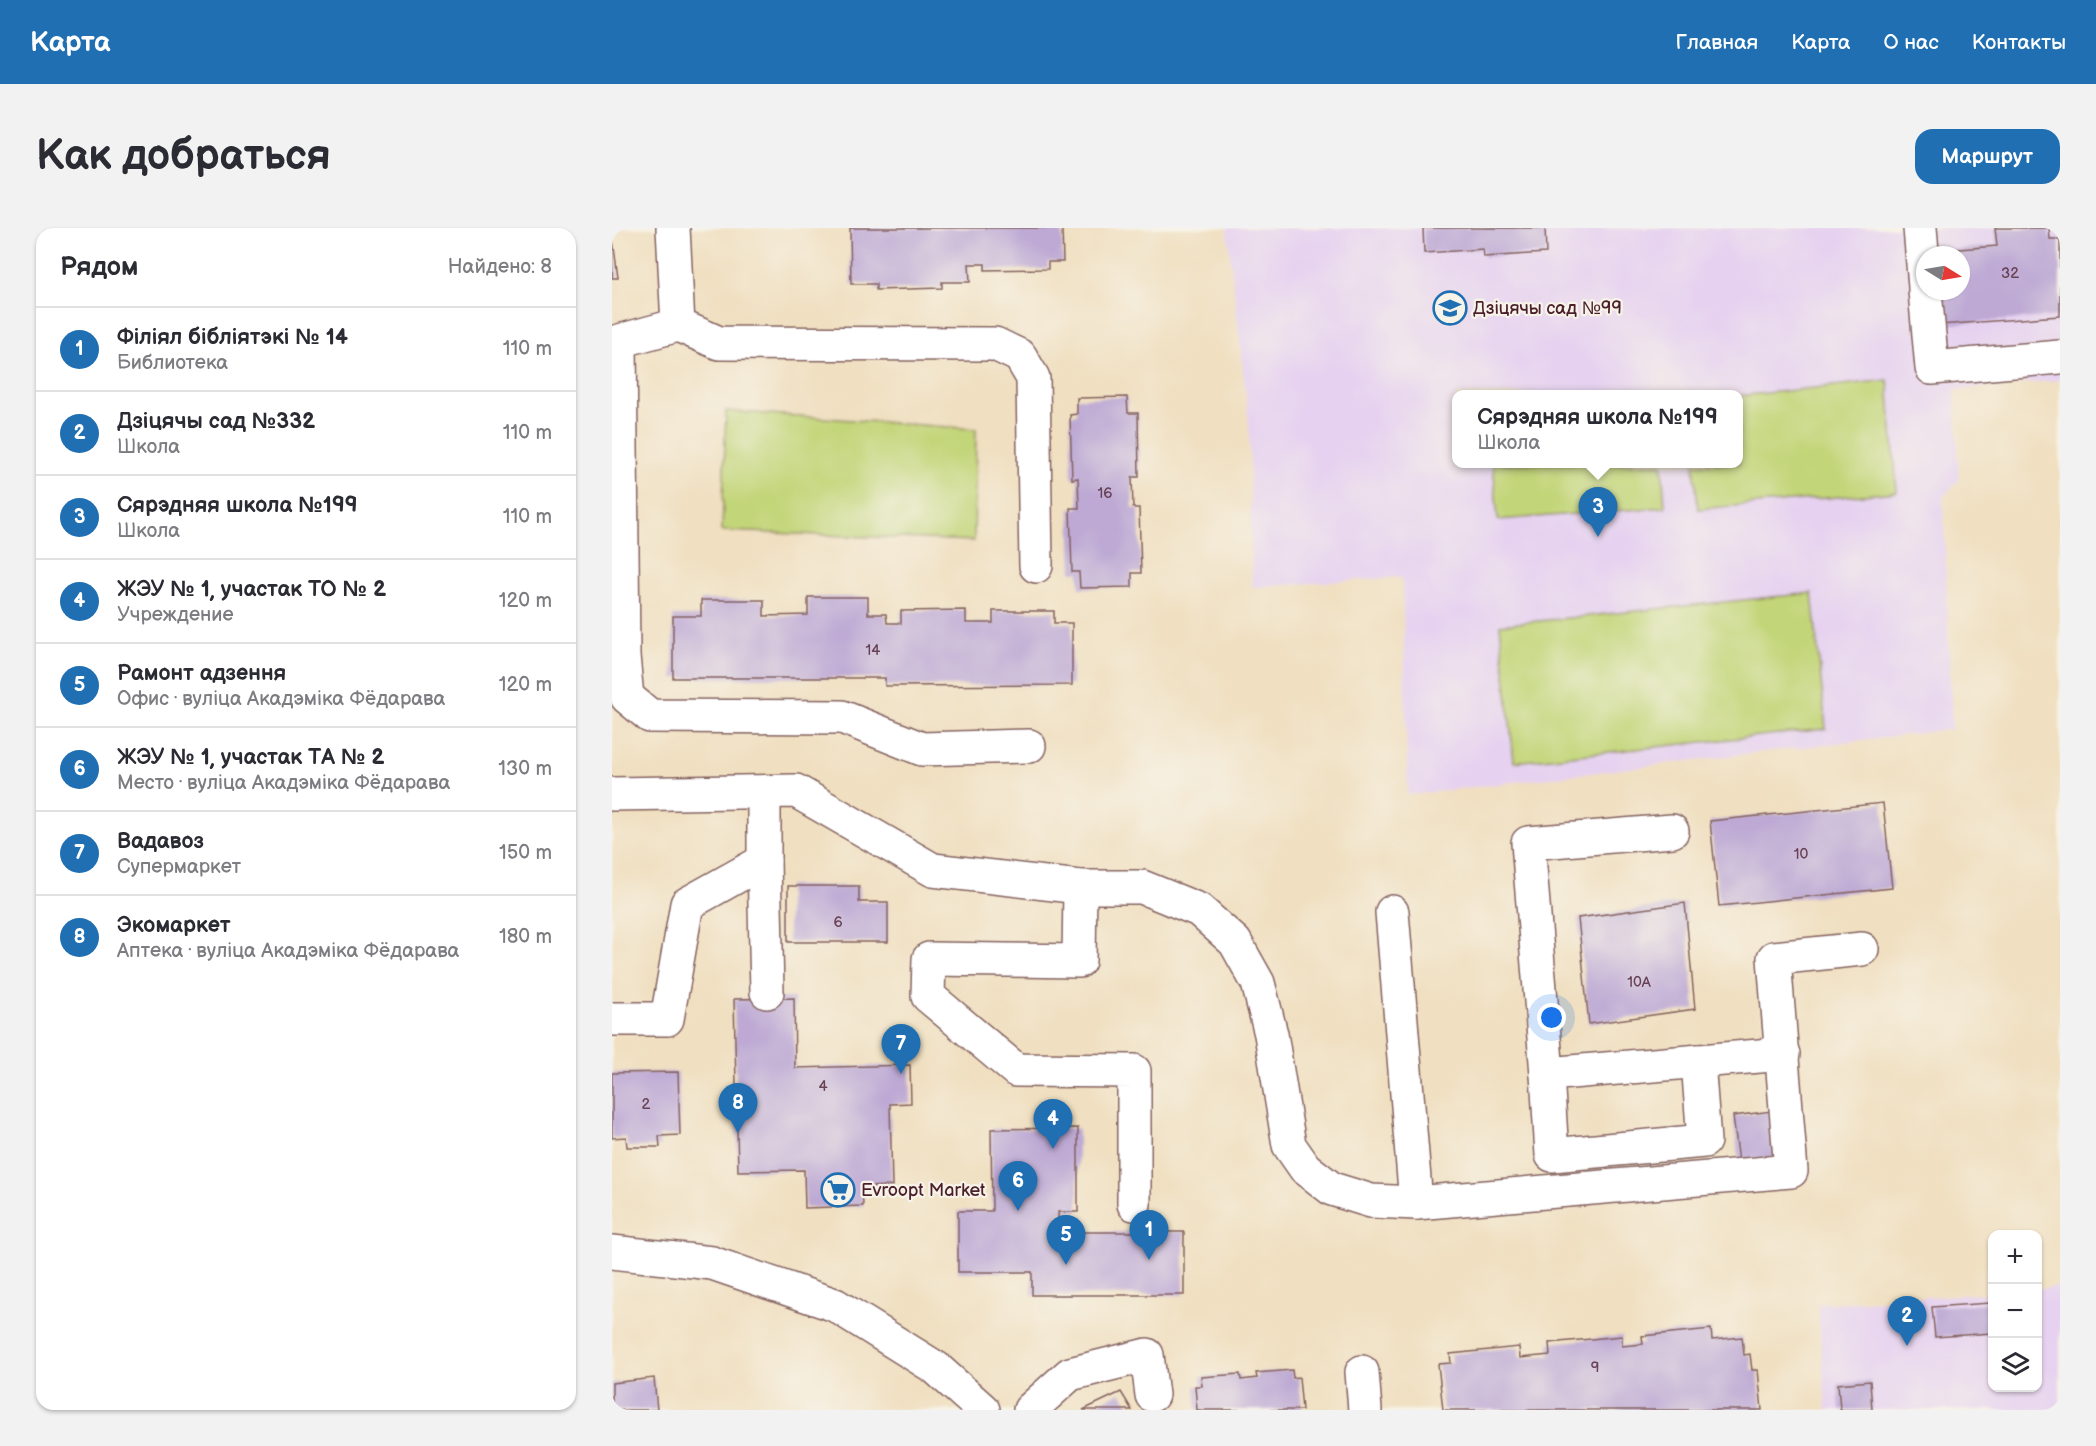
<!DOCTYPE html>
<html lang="ru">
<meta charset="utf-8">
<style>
:root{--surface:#fff;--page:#f2f2f3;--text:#2b2b33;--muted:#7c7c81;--line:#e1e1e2;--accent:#1f6fb2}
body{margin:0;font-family:"Balsamiq Sans",sans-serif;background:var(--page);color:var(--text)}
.controls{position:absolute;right:18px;bottom:18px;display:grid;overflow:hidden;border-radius:12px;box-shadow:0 2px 4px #0004}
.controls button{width:54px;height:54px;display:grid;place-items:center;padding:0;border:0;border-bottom:2px solid var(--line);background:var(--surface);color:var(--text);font:30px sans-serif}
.compass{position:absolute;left:1304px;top:18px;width:54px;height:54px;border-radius:50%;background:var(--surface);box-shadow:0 2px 4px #0004;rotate:101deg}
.you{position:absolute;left:940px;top:790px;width:21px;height:21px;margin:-15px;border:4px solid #fff;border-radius:50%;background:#1a73e8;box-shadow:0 0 0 9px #1a73e833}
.badge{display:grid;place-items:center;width:39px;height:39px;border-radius:50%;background:var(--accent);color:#fff;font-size:20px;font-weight:700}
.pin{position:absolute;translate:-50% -50px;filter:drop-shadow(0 2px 3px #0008)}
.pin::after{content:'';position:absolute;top:32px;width:21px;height:18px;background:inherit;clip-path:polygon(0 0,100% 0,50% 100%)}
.popup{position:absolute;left:840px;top:162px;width:291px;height:78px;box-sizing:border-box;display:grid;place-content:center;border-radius:12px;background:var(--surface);filter:drop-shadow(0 2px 4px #0005);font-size:20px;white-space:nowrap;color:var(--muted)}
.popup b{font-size:22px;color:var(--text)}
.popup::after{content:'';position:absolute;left:50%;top:100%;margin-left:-12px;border:12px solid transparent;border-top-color:var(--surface)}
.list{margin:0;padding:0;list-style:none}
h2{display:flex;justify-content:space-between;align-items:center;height:78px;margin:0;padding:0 24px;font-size:26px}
h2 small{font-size:20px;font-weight:400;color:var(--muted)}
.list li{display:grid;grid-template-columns:39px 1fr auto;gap:18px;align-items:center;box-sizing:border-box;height:84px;padding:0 24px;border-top:2px solid var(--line)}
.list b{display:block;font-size:22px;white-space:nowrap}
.list p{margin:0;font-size:20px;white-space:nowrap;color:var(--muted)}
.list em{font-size:20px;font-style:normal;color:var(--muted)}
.icon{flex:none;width:33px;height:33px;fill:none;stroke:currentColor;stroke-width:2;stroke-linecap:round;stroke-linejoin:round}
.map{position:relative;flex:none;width:1448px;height:1182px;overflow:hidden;border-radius:18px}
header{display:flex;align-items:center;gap:36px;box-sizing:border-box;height:84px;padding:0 30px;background:var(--accent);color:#fff}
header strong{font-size:28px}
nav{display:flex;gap:33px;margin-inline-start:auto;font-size:21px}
.intro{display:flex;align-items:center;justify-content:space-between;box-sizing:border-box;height:144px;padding:0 36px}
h1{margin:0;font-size:42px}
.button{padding:15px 27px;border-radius:18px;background:var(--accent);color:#fff;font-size:21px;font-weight:700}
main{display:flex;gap:36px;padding:0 36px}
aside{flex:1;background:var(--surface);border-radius:18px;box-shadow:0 2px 4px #0004}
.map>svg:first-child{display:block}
.built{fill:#e6d2f0;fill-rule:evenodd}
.green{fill:#c2d578;stroke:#867a52;stroke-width:1.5}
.building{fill:#bda9d4}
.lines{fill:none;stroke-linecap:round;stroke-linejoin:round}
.minor-casing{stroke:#84625f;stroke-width:36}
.minor{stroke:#fff;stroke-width:33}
.labels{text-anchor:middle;stroke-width:4.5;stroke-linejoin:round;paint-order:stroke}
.number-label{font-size:15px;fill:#674255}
.poi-label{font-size:18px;fill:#4a1f2b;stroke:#f7f3e8;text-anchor:start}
</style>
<header>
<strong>Карта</strong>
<nav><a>Главная</a><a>Карта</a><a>О нас</a><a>Контакты</a></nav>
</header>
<div class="intro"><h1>Как добраться</h1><a class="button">Маршрут</a></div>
<main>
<aside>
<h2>Рядом<small>Найдено: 8</small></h2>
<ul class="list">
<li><span class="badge">1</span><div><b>Філіял бібліятэкі № 14</b><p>Библиотека</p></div><em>110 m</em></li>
<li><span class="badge">2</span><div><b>Дзіцячы сад №332</b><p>Школа</p></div><em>110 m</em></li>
<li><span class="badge">3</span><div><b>Сярэдняя школа №199</b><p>Школа</p></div><em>110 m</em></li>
<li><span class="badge">4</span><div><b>ЖЭУ № 1, участак ТО № 2</b><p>Учреждение</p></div><em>120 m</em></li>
<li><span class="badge">5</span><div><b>Рамонт адзення</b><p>Офис · вуліца Акадэміка Фёдарава</p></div><em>120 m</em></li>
<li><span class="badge">6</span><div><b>ЖЭУ № 1, участак ТА № 2</b><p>Место · вуліца Акадэміка Фёдарава</p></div><em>130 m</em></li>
<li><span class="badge">7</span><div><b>Вадавоз</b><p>Супермаркет</p></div><em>150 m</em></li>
<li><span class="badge">8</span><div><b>Экомаркет</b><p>Аптека · вуліца Акадэміка Фёдарава</p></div><em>180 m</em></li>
</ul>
</aside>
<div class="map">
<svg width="1448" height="1182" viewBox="0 0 1448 1182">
<rect width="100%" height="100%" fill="#f7f3e8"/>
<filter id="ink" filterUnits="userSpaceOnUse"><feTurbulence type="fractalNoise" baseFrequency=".0167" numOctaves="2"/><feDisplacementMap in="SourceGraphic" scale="12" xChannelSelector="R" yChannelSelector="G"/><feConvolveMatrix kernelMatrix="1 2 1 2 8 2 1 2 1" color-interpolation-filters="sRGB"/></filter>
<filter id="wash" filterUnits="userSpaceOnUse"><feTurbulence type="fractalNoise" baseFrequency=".008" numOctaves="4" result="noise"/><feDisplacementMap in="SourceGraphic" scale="24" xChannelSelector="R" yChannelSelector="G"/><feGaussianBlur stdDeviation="1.35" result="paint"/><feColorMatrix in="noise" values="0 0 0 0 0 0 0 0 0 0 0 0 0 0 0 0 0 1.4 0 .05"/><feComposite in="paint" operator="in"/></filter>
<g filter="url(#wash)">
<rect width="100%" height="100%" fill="#f0dfc0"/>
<!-- built -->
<g class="built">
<path d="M615 0H1448V152L1343 162 1347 252 1331 269 1340 501 796 567 790 349 640 359 637 195ZM1313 27H1349V63H1313ZM845 166H1127V236H845Z"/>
<path d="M1448 1058V1182H1214L1206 1076 1380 1065V1160H1426V1061Z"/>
</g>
<!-- green -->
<g class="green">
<path d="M1276 152 1285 264 1086 281 1082 236H1127V168Z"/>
<path d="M114 183 364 201 362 313 110 303Z"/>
<path d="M881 236H1050L1053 279 886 292Z"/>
<path d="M1200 365 1214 501 902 534 888 397Z"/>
</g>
<g id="blocks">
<!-- building -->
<g class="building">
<path d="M238 0H450L451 34H436V41L373 42V36H357L358 54H330V60L264 62V56H239Z"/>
<path d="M811 0H933L934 25 872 29 871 21 812 25Z"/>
<path d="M1383 0H1437L1438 11H1448V88L1327 97 1324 63H1349V27H1321V23L1385 18Z"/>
<path d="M0 4 6 50H0Z"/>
<path d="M515 169 516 185H526L527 249H520L521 280H527L529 345H520V359L468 360 467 344H460L458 280H467L466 250 460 251 458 187 465 186V170Z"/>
<path d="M196 369H256V386H274L275 395H289V383L354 382V395H381V383H442V395H460V457L273 458V450H61V388H89V372H152V388L196 387Z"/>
<path d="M1271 575 1280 660 1107 678 1098 593Z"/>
<path d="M176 658H247V674H276V714H176Z"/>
<path d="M1073 675 1083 781 977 796 966 690Z"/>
<path d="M182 770 183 840 298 837 299 875 278 876 280 958 250 959 251 978 193 980 192 942 126 943 122 771Z"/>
<path d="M66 844 68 907 47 908 48 919H15L14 909 0 910V845Z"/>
<path d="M1160 883 1165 929 1127 933 1121 888Z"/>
<path d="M466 900V984H446L447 1004H572V1067H420V1044H346V983H380L379 901Z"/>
<path d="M1378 1075 1380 1105 1323 1109 1320 1079Z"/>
<path d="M1099 1101 1100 1112 1130 1109 1132 1127 1138 1126 1140 1142H1146L1150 1182H831L826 1136 839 1135 838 1126 907 1119 908 1130 938 1127 937 1115 1010 1108V1118L1031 1116 1030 1108Z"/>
<path d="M680 1142 681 1150 687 1149 690 1182H585L583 1158H590L589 1149 628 1146 629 1152 645 1150 644 1145Z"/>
<path d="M42 1150 45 1182H0V1155Z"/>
<path d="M1258 1153 1260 1182H1228L1226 1156Z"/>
<path d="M509 1164 520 1182H471Z"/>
</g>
</g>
</g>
<g filter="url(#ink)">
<use href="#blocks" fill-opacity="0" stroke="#84625f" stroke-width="1.5"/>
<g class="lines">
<!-- minor casing -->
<g class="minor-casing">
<g id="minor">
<path d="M61 0 66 97"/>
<path d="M1308 0 1313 59"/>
<path d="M1313 63 1320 140 1448 129"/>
<path d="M8 114 11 428 15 469 38 488 230 489 310 521 417 518"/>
<path d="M0 115 66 97 107 115 383 116 408 128 421 150 424 338"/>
<path d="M0 566 184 563 321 642 468 659H530L587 682 623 714 646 755 659 806 677 917 693 940 720 961 759 973 804 975 1179 943 1162 730 1250 721"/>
<path d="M1060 603 916 615 935 846 1171 826"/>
<path d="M152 633 155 764"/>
<path d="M468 659 467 733 317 731 316 768 404 842 522 843V976"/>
<path d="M780 684 804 975"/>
<path d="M0 791H55L75 676 152 633V564"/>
<path d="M935 846 940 927 1092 913 1086 833"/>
<path d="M0 1024 100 1035 223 1077 324 1140 371 1182"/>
<path d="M750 1144 753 1182"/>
<path d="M418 1182 458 1146 535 1127 540 1167"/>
</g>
</g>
<!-- minor -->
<use href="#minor" class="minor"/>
</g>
</g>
<!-- icons -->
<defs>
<g id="school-ring" transform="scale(1.725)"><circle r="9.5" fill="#f7f3e8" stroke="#1f6fb2" stroke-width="1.5"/><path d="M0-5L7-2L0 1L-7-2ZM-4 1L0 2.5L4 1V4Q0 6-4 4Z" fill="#1f6fb2"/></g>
<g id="supermarket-ring" transform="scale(1.725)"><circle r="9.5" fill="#f7f3e8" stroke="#1f6fb2" stroke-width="1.5"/><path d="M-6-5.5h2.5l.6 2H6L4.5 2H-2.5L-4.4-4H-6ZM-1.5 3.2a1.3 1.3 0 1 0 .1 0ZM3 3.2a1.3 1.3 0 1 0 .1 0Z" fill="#1f6fb2"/></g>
</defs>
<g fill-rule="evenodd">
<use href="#school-ring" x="838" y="80"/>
<use href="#supermarket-ring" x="226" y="962"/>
</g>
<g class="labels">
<!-- number labels -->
<g class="number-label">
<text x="1398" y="50">32</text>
<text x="493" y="270">16</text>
<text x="261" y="427">14</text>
<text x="1189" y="631">10</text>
<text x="226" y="699">6</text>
<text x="1027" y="759">10А</text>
<text x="211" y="863">4</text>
<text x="34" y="881">2</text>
<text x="983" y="1144">9</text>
</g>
<!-- poi labels -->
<g class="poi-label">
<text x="861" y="86">Дзіцячы сад №99</text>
<text x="249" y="968">Evroopt Market</text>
</g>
</g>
</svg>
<div class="controls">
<button>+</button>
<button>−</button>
<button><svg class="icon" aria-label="layers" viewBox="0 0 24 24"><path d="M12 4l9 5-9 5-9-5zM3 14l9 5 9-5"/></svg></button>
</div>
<svg class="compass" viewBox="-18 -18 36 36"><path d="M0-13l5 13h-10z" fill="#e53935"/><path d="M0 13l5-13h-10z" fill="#7c7c81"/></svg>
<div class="you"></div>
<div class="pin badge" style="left:537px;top:1032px">1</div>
<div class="pin badge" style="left:1295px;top:1118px">2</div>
<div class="pin badge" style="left:986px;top:309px">3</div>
<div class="popup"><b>Сярэдняя школа №199</b>Школа</div>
<div class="pin badge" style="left:441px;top:921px">4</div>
<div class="pin badge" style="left:454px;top:1037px">5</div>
<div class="pin badge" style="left:406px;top:983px">6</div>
<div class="pin badge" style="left:289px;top:846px">7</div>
<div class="pin badge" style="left:126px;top:905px">8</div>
</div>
</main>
